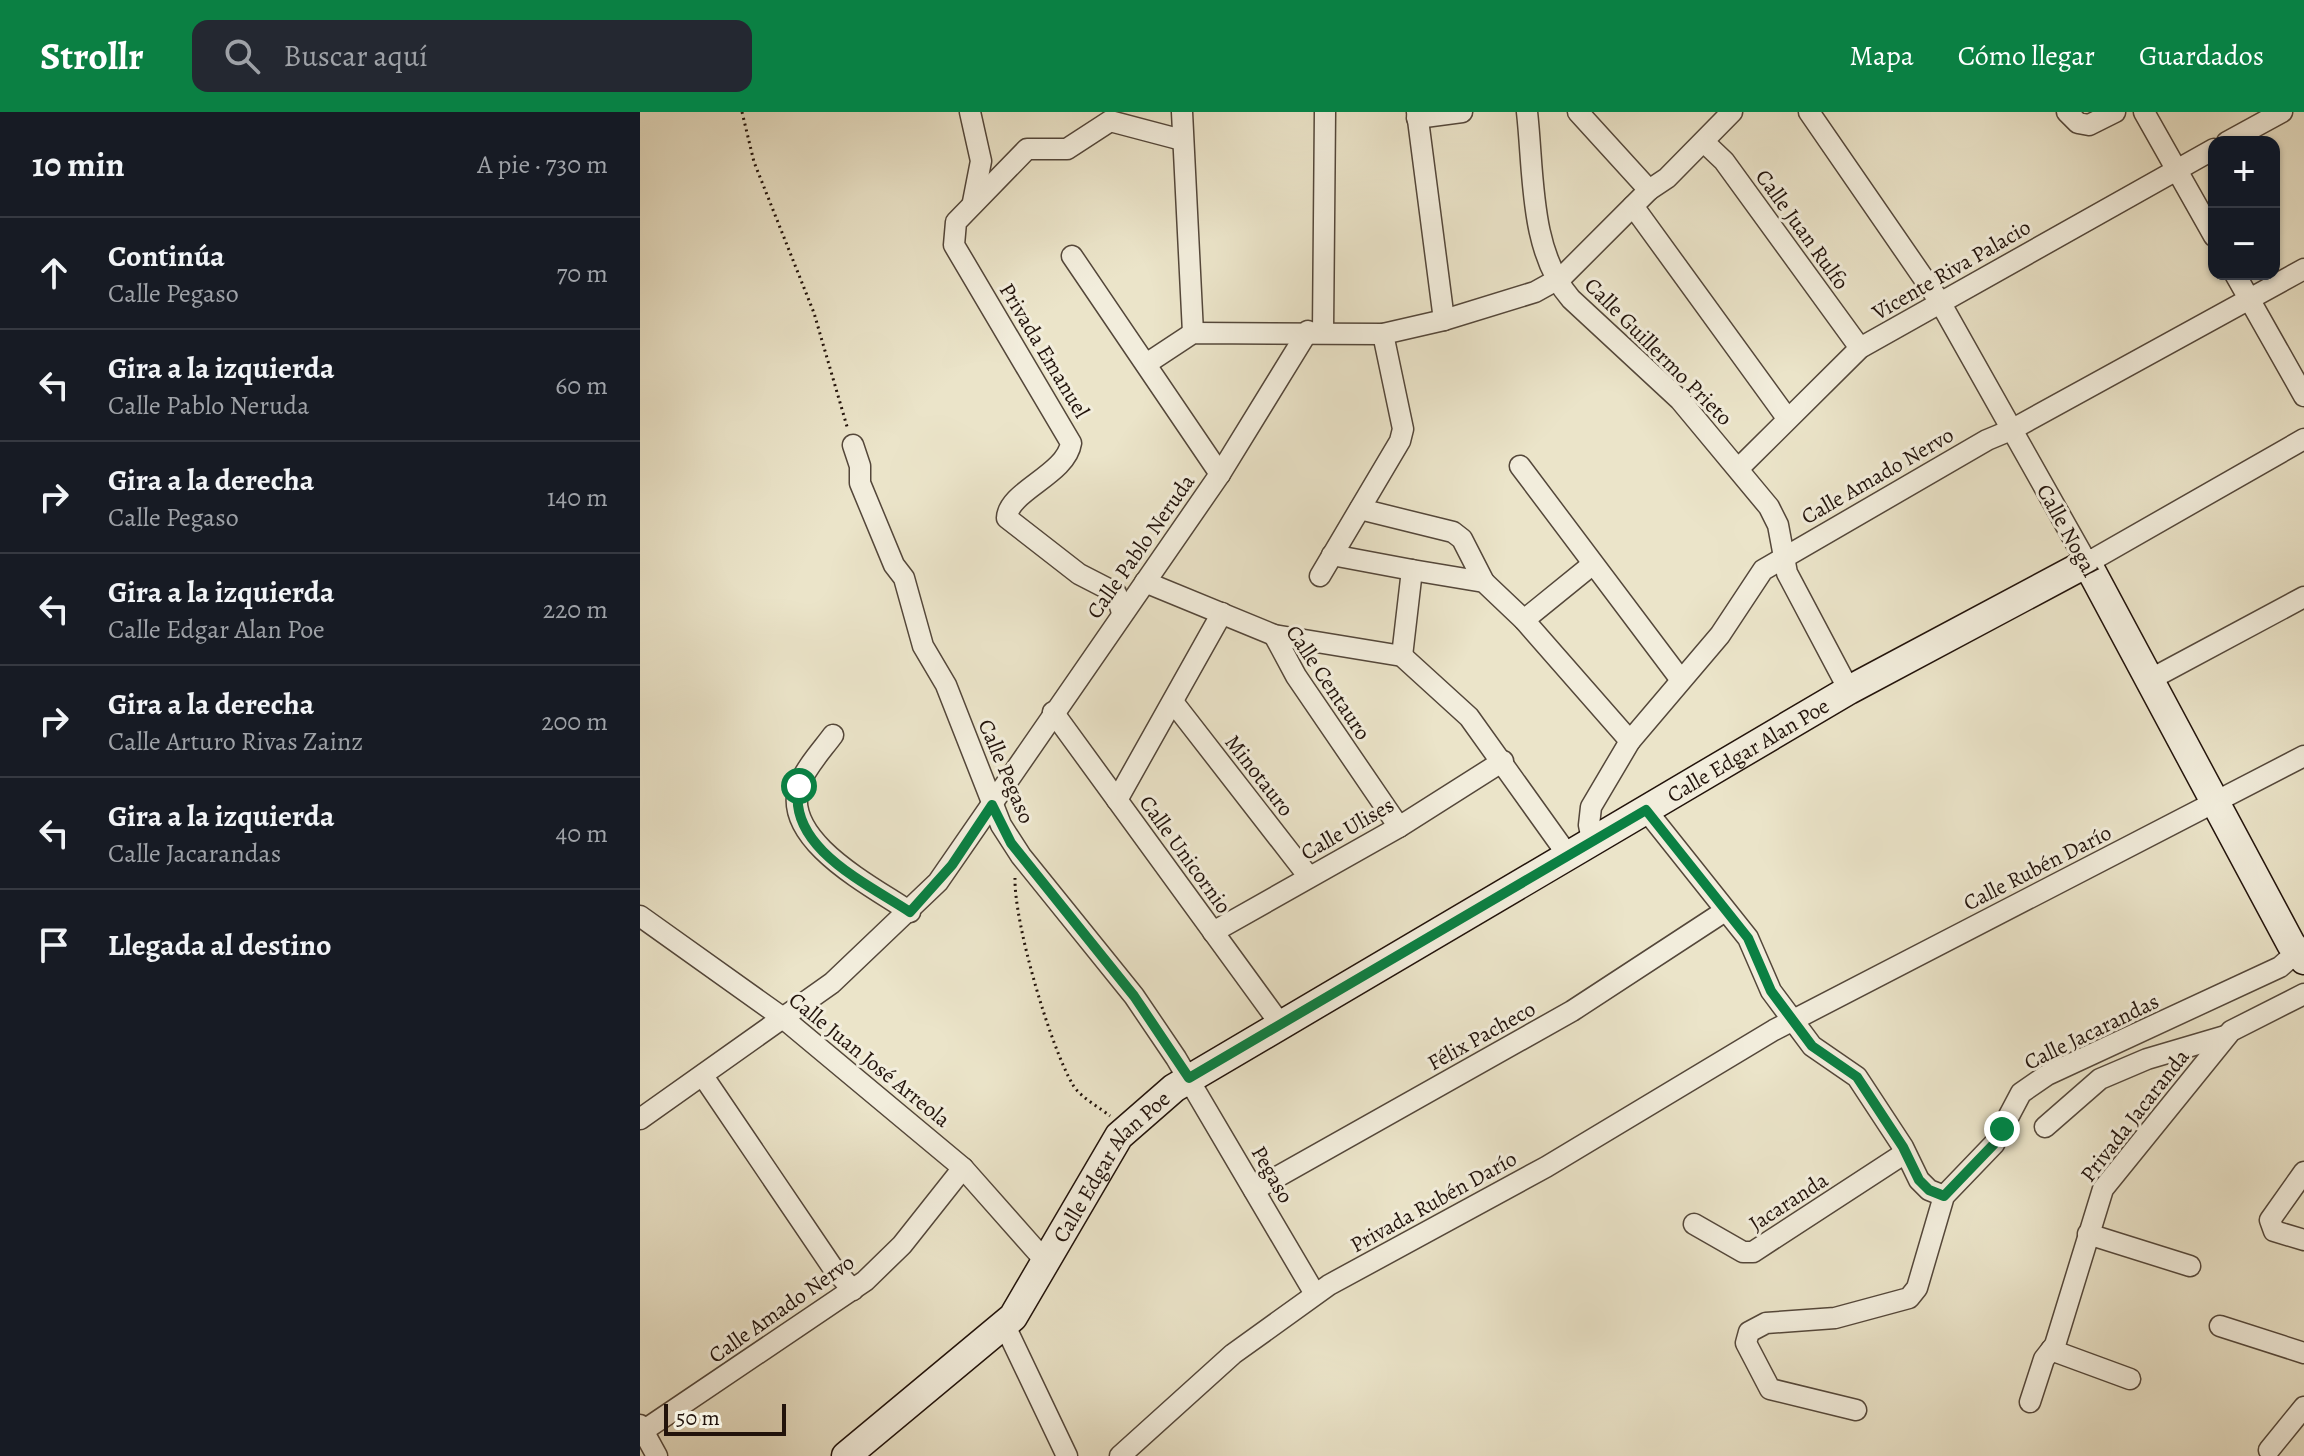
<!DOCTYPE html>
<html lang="es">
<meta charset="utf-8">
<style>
:root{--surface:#171b24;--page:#242831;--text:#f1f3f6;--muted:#9ea1a6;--line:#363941;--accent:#0b8043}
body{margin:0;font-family:Alegreya,serif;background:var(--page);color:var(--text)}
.controls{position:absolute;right:24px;top:24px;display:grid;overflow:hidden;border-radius:16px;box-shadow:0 2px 6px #0004}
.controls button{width:72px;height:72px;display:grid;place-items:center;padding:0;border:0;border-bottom:2px solid var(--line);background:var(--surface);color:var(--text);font:40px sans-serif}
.scale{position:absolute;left:24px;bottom:20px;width:122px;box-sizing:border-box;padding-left:8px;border:4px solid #22130b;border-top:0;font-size:22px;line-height:28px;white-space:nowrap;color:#22130b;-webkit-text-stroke:6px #f2eddc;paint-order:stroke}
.stop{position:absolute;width:24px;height:24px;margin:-18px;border:6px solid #0b8043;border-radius:50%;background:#fff}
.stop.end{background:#0b8043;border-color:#fff;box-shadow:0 2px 8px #0008}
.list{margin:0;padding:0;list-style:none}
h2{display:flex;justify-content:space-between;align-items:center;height:104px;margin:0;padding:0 32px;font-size:34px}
h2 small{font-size:26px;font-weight:400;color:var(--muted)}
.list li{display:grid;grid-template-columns:52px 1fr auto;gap:24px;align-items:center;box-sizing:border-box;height:112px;padding:0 32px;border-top:2px solid var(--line)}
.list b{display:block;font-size:30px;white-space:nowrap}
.list p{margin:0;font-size:26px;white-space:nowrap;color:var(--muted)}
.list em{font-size:26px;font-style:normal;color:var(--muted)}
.icon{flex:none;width:44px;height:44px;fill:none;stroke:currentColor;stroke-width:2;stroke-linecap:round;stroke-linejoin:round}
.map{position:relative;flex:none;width:1664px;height:1344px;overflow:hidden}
header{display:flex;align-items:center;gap:48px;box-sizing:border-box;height:112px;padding:0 40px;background:var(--accent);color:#fff}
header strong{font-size:38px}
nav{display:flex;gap:44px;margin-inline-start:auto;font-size:28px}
.search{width:560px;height:72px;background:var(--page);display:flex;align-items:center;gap:20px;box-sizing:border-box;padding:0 28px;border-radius:16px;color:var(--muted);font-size:30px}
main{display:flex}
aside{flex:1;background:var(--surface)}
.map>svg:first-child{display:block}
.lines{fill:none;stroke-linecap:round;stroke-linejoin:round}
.street-casing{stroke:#54473a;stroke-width:23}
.secondary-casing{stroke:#22130b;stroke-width:31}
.path{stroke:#22130b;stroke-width:3;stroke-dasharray:2 4;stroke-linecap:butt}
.street{stroke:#f2eddc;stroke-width:20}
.secondary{stroke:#f2eddc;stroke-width:28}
.route{stroke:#0b8043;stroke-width:10}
.labels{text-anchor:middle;stroke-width:6;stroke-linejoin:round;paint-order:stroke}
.street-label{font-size:22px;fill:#22130b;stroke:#f2eddc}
</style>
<header>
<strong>Strollr</strong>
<div class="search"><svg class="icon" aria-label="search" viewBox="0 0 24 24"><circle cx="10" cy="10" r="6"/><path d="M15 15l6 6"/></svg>Buscar aquí</div>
<nav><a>Mapa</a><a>Cómo llegar</a><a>Guardados</a></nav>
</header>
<main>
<aside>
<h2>10 min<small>A pie · 730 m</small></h2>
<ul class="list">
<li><svg class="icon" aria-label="ahead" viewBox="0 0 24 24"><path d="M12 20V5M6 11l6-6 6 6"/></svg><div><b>Continúa</b><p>Calle Pegaso</p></div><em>70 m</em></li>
<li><svg class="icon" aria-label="left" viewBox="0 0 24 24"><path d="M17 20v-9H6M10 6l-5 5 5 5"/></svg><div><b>Gira a la izquierda</b><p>Calle Pablo Neruda</p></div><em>60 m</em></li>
<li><svg class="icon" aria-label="right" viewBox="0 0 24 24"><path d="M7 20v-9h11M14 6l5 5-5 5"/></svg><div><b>Gira a la derecha</b><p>Calle Pegaso</p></div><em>140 m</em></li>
<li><svg class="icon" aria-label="left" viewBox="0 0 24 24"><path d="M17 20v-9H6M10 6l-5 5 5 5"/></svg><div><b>Gira a la izquierda</b><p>Calle Edgar Alan Poe</p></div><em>220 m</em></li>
<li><svg class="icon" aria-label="right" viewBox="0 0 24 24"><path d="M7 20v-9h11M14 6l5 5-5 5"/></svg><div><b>Gira a la derecha</b><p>Calle Arturo Rivas Zainz</p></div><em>200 m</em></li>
<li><svg class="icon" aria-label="left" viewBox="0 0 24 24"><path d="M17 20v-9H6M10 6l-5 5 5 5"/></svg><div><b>Gira a la izquierda</b><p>Calle Jacarandas</p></div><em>40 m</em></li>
<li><svg class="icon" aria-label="arrive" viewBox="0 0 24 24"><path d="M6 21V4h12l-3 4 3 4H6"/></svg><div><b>Llegada al destino</b></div></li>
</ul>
</aside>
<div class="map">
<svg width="1664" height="1344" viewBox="0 0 1664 1344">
<rect width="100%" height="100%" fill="#ebe4c9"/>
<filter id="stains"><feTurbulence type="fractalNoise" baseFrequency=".0025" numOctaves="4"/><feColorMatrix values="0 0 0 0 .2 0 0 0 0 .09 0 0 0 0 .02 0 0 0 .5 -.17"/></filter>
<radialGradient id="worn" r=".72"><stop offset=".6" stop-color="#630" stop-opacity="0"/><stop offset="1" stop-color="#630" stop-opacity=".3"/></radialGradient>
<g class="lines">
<!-- street casing -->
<g class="street-casing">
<g id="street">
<path d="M330 0 341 49 333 90"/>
<path d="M542 0 553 221"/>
<path d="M777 0 804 208"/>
<path d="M887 0C894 61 889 139 931 187L1040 288 1129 395 1138 413 1147 461 1209 578"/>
<path d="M938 0 1009 78"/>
<path d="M1169 0 1300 190 1447 451 1664 327"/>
<path d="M1427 0 1438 11 1449 13 1475 0"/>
<path d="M1504 0 1574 124"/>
<path d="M777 6 822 0"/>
<path d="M1064 30 1084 49 1220 236"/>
<path d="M1587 30 1642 0"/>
<path d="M993 94 1147 306"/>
<path d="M432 144 580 362"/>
<path d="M1595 162 1664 284"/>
<path d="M683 219 685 0"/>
<path d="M506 252 553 221 743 222 804 208 895 180 922 165 1009 78 1027 66 1092 0"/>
<path d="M213 333 220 354V371L254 453 264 466 283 534 306 573 361 713 381 744 494 884 536 946 675 1182"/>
<path d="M880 354 1041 568"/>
<path d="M1099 356 1220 236 1574 37"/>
<path d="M720 397 813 420 822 427 844 470"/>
<path d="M692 443 772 458"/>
<path d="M680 464 760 329 763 317 743 222"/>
<path d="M505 470 634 523 762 544 829 605 927 742"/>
<path d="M482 501 476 481 439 462 367 406C368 379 426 363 431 331L314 133 316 110 387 37H427L470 9 542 28"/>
<path d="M884 508 953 452"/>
<path d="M634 523 656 564 759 715"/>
<path d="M762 544 772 458 844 470 884 508 990 629"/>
<path d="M1511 567 1664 485"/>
<path d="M533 590 669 765"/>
<path d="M413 600 641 913"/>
<path d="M193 623C182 638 165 656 159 674 141 729 234 775 270 800"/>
<path d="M477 688 582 501"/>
<path d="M1006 698 1108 826 1131 879 1172 934 1217 965 1263 1035 1279 1068 1289 1078 1304 1084"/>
<path d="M952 728 949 713 951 695 990 629 1080 523 1123 458 1347 328 1371 318 1664 157"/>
<path d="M0 804 143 906 323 1056 408 1152"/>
<path d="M573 820 759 715 863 649"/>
<path d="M63 964 193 1156 213 1178"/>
<path d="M0 1007 192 871 298 770 580 362 668 219"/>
<path d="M1405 1015 1460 967 1507 947 1585 924"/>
<path d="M1664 1060 1630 1108 1634 1119 1664 1128"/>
<path d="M614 1078 932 899 1085 799"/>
<path d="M1054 1112 1103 1140H1113L1265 1041"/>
<path d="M1448 1122 1550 1154"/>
<path d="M365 1214 427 1344"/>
<path d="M1580 1214 1664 1241"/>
<path d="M1411 1238 1490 1267"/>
<path d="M1390 1290 1404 1247 1415 1233 1463 1077 1591 919 1664 882"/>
<path d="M1216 1298 1130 1277 1106 1231 1109 1220 1126 1211 1195 1206 1269 1186 1277 1176 1304 1084 1354 1032 1381 981 1407 963 1640 855 1657 840"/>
<path d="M0 1313 17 1344"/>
<path d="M0 1321 225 1169 262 1133 323 1056"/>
<path d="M1629 1338 1664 1295"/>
<path d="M480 1344 593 1242 689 1173 906 1055 1134 918 1664 644"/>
</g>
</g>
<!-- secondary casing -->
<g class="secondary-casing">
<g id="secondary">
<path id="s1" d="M206 1344 373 1205 479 1024 534 976 1209 578 1447 451 1651 832 1664 848"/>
</g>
</g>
<!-- path -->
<g class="path">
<path d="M102 0 114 50 174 201 208 318"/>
<path d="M375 766C374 811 410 934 433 973 440 985 459 995 470 1004"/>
</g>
<!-- street -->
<use href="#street" class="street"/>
<!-- secondary -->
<use href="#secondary" class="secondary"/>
</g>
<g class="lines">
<!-- route -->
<path class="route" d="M159 674C146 735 228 772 270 800L312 753 352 693 371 731 494 884 549 966 1006 698 1108 826 1131 879 1172 934 1217 965 1263 1035 1279 1068 1289 1078 1304 1084 1354 1032 1362 1017"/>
</g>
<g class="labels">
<!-- street labels -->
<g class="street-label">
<text transform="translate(1163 117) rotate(54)" y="8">Calle Juan Rulfo</text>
<text transform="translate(1311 157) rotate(-30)" y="8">Vicente Riva Palacio</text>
<text transform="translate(405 238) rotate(59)" y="8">Privada Emanuel</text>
<text transform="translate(1019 239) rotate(45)" y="8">Calle Guillermo Prieto</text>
<text transform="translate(1237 363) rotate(-30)" y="8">Calle Amado Nervo</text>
<text transform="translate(1428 418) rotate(61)" y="8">Calle Nogal</text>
<text transform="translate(500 434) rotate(-55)" y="8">Calle Pablo Neruda</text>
<text transform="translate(689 570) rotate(56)" y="8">Calle Centauro</text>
<text dy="8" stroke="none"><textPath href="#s1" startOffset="1166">Calle Edgar Alan Poe</textPath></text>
<text transform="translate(367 659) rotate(67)" y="8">Calle Pegaso</text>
<text transform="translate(620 663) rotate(52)" y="8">Minotauro</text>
<text transform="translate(707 716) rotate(-30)" y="8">Calle Ulises</text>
<text transform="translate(546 742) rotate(54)" y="8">Calle Unicornio</text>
<text transform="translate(1397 755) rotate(-27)" y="8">Calle Rubén Darío</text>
<text transform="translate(1451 919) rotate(-26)" y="8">Calle Jacarandas</text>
<text transform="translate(841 923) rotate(-29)" y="8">Félix Pacheco</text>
<text transform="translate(230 947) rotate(39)" y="8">Calle Juan José Arreola</text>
<text transform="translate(1494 1003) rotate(-52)" y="8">Privada Jacaranda</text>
<text dy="8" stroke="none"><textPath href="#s1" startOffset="398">Calle Edgar Alan Poe</textPath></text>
<text transform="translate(633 1062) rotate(60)" y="8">Pegaso</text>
<text transform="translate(793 1089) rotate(-29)" y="8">Privada Rubén Darío</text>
<text transform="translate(1148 1089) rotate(-33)" y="8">Jacaranda</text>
<text transform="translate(141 1196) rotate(-35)" y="8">Calle Amado Nervo</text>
</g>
</g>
<rect width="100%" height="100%" filter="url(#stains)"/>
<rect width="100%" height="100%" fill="url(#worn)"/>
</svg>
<div class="controls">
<button>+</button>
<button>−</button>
</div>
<div class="scale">50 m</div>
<div class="stop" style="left:159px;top:674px"></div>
<div class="stop end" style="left:1362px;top:1017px"></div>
</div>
</main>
